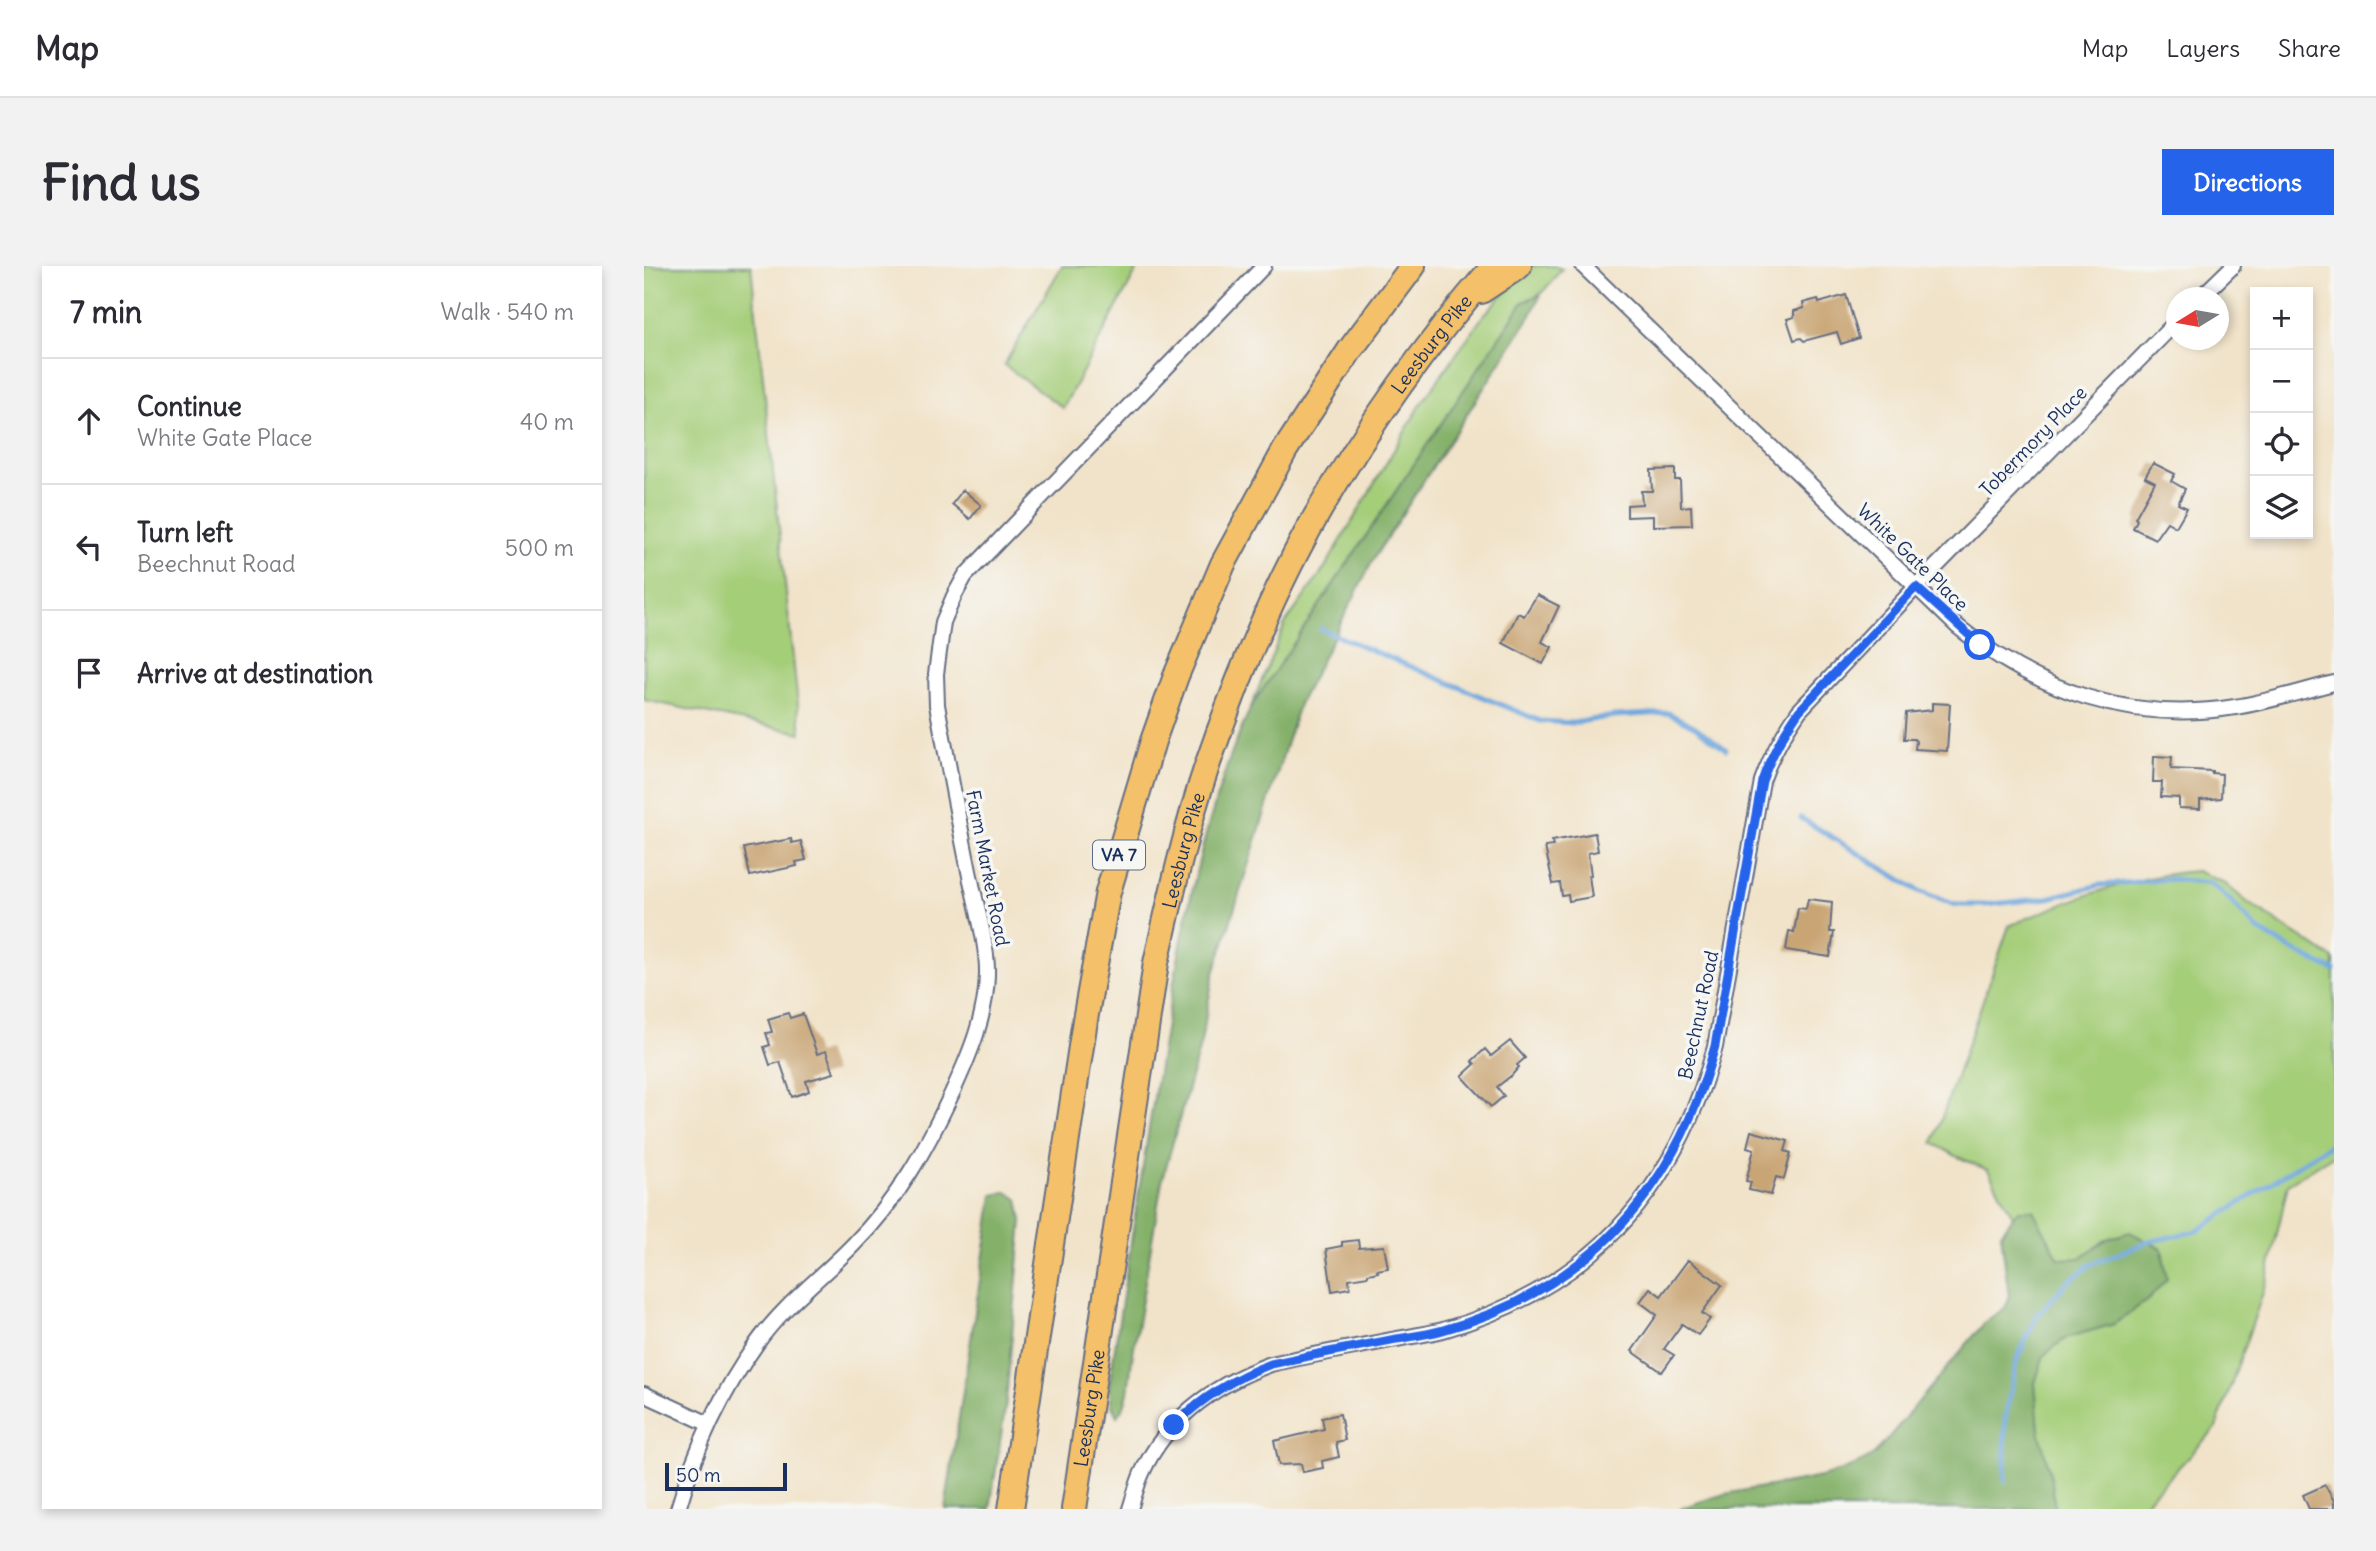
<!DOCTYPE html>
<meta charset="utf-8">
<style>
:root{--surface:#fff;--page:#f2f2f3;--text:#2b2b33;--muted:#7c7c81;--line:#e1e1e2;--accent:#2563eb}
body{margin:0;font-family:Delius,sans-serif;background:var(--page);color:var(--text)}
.controls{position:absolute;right:21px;top:21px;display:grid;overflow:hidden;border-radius:0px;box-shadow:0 4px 10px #0003}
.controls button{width:63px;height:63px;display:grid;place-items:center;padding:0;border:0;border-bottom:2px solid var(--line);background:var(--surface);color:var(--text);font:35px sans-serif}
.compass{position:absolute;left:1522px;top:21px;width:63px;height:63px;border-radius:50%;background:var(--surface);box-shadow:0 4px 10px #0003;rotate:259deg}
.scale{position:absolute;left:21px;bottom:18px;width:122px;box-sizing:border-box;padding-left:7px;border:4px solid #1b2f5e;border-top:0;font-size:19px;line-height:24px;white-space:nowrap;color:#1b2f5e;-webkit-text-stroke:5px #f6f6f2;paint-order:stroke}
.stop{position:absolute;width:21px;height:21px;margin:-16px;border:5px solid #2563eb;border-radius:50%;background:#fff}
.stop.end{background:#2563eb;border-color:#fff;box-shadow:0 2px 7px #0008}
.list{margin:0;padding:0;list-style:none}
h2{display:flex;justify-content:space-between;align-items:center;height:91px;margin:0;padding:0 28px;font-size:30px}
h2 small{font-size:23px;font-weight:400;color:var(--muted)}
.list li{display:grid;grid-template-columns:46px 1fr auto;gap:21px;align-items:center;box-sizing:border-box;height:126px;padding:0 28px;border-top:2px solid var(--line)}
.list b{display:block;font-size:26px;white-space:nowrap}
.list p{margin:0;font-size:23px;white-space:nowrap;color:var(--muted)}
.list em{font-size:23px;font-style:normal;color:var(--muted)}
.icon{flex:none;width:38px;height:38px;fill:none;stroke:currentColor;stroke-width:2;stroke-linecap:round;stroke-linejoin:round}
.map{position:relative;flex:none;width:1690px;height:1243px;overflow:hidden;border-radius:0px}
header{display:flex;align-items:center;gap:42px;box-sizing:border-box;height:98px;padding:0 35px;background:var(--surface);border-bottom:2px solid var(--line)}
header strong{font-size:33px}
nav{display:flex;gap:38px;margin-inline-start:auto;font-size:24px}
.intro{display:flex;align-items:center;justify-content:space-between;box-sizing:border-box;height:168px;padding:0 42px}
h1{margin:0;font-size:49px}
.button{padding:18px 32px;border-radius:0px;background:var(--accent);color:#fff;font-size:24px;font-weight:700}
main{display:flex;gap:42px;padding:0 42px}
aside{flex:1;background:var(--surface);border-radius:0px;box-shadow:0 4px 10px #0003}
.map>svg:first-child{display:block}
.green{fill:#a5ce79;stroke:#607e6c;stroke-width:2}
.forest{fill:#84b169;stroke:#507064;stroke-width:2}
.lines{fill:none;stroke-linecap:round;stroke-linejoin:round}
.stream{stroke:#6fa7de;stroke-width:5}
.building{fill:#c9a575}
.minor-casing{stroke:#666e83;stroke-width:18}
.trunk-casing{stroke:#666e83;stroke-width:28}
.minor{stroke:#fff;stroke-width:14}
.trunk{stroke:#f4c16a;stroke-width:24}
.route{stroke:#2563eb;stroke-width:9}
.labels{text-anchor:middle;stroke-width:7;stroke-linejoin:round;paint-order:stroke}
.shield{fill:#f6f6f2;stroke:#5d6b8a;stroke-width:2}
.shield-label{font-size:18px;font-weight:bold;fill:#1b2f5e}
.street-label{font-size:19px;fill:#1b2f5e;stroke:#f6f6f2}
</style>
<header>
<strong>Map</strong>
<nav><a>Map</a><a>Layers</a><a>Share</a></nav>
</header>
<div class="intro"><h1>Find us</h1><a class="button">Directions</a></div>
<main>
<aside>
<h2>7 min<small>Walk · 540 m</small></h2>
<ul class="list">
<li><svg class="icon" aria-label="ahead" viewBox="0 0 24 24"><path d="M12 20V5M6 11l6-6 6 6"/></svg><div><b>Continue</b><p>White Gate Place</p></div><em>40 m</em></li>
<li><svg class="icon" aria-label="left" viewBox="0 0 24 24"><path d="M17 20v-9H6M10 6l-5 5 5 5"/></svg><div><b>Turn left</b><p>Beechnut Road</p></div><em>500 m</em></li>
<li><svg class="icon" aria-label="arrive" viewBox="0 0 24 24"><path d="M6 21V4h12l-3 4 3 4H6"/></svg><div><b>Arrive at destination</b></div></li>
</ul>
</aside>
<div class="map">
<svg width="1690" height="1243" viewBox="0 0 1690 1243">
<rect width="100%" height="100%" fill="#f6f6f2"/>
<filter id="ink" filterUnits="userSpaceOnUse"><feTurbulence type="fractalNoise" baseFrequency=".0143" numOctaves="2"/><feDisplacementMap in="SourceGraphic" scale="14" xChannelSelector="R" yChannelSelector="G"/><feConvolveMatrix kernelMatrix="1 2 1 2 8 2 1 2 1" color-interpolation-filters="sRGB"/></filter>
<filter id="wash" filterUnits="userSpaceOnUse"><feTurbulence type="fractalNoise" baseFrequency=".00686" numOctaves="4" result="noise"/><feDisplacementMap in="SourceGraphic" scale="28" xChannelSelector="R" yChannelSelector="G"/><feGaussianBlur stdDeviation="1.57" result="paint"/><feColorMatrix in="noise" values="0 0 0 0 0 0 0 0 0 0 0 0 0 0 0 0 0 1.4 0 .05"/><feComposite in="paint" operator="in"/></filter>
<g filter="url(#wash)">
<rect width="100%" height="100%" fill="#f1e3c9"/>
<!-- green -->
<g class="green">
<path d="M0 0H107L157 467 0 434Z"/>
<path d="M418 0H495L419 142 360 99Z"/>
<path d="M889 0H910L918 3 897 28 879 36 607 441 641 358 682 300 777 138 840 49 879 6Z"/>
<path d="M1553 605 1579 616 1603 636 1690 693V889L1644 918 1622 1018 1572 1162 1495 1243H1365L1380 971 1344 904 1314 891 1289 877 1365 660C1425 634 1487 610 1553 605Z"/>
</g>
<!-- forest -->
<g class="forest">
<path d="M897 28 887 49 730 292 655 438 569 711 557 776 518 915 488 1093 484 1127 480 1140 473 1150 468 1140 465 1120C484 997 502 875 523 753 542 648 562 538 607 441L879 36Z"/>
<path d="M363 926 374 933 378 955 362 1136 346 1243H301L349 929Z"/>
<path d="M1374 944H1389L1415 993 1436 992 1463 973 1486 966 1518 983 1523 1013 1505 1033 1470 1058 1422 1072 1400 1089 1391 1117 1395 1164 1408 1216 1411 1243H1036C1052 1237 1070 1230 1087 1227 1135 1216 1189 1217 1231 1188L1342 1055 1361 1042 1365 1032 1357 967Z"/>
</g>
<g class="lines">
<!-- stream -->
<g class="stream">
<path d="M677 363 896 455 929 457 970 450 1024 447 1050 460 1082 483"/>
<path d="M1157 552 1275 625 1312 639H1340L1404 632 1456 619 1528 613 1566 617 1585 633 1615 665 1667 694 1690 704"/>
<path d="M1361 1215V1153L1373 1093 1393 1050 1420 1019 1447 998 1504 976 1553 965 1690 876"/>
</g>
</g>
<g id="blocks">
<!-- building -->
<g class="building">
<path d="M1202 29 1215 72 1197 78 1193 66 1160 75 1157 72 1150 74 1143 53 1150 51V45L1160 42 1159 37 1174 33 1175 37Z"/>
<path d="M1509 197 1531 208 1527 215 1541 223 1534 238 1543 242 1532 261 1523 256 1511 273 1489 262 1493 254 1491 252 1511 216 1501 211Z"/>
<path d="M1031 203V214H1036L1037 241 1047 240 1048 259 1009 260V250L983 251V239L998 238 997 225H1008L1007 204Z"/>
<path d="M319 224 337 239 326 253 308 238Z"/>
<path d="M893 329 915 340 898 376 908 381 899 398 859 377 874 347 880 350Z"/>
<path d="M1288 437 1306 438 1303 485 1271 483 1272 475 1270 473H1260L1262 447 1288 444Z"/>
<path d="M1510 490 1528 491 1527 503 1568 505V507L1578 508 1577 532 1556 534V543L1535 542V532L1517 531 1518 516H1509Z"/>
<path d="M951 567 954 585 944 587 947 609 945 610 948 631 925 635 924 629 918 630 916 617 909 618 901 581 909 580 908 575Z"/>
<path d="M147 573 148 577 157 575 162 594 152 596 153 600 106 610 100 582Z"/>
<path d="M1164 633 1188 636 1186 666H1190L1186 691 1142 684 1145 665 1150 666 1154 642 1162 643Z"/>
<path d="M144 747 146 752 159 748 173 788 182 785 190 807 162 815 165 825 148 831 136 796 126 799 120 781 126 779 122 767 128 766 124 753Z"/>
<path d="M866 775 881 792 873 799 875 801 868 809 853 821 860 830 847 841 818 810 831 798 828 795 841 783 847 790Z"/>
<path d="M1107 865 1144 875 1141 885 1147 887 1140 913 1132 911 1127 929 1105 924 1107 916 1102 915 1110 883 1103 881Z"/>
<path d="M714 974 715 982 740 980 744 1002 733 1004 734 1006 724 1008V1010L705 1013 706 1022 688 1025 682 983 698 980V976Z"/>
<path d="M1044 994 1078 1019 1058 1047 1066 1053 1054 1069 1038 1058 1020 1083 1030 1089 1018 1106 988 1085 1013 1049 996 1036 1006 1022 1017 1030Z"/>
<path d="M696 1148 701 1174 692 1176 695 1191 678 1195 679 1202 659 1206 657 1198 635 1199 630 1175 680 1163 678 1152Z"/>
<path d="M1681 1219 1690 1235V1243H1665L1659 1229Z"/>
</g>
</g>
</g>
<g filter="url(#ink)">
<use href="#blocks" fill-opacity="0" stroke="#666e83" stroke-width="2"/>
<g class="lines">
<!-- minor casing -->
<g class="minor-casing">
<g id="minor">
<path d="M939 0 1313 360C1393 425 1487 458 1591 441 1625 436 1657 425 1690 417"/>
<path d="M1556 32 1589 0"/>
<path d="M0 1128 65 1158"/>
<path d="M34 1243C51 1184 77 1127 113 1077 140 1039 177 1012 209 979 254 934 283 881 309 825 326 788 342 750 343 709 344 678 330 632 324 600 313 546 303 492 293 439L292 408 299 356 310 330 321 310 620 0"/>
<path d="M486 1243C490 1231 493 1218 498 1207 523 1152 572 1118 627 1098 667 1089 707 1082 747 1074 764 1071 782 1068 799 1064 945 1023 1032 925 1071 781L1118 515C1127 489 1139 468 1155 445L1272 321 1532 56"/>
</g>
</g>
<!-- trunk casing -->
<g class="trunk-casing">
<g id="trunk">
<path d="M837 25 875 0"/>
<path d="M367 1243 441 754 464 626 509 475 532 410 579 298 641 184 706 84 769 0"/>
<path id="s1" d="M430 1243 512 697C527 630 542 562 564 497 593 413 628 327 672 250 723 161 783 77 850 0"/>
</g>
</g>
<!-- minor -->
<use href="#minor" class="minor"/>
<!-- trunk -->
<use href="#trunk" class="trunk"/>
</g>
</g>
<g class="lines" filter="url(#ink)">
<!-- route -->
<path class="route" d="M530 1159C559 1131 589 1112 627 1098 667 1089 707 1082 747 1074 764 1071 782 1069 799 1064 945 1023 1032 925 1071 780L1118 515C1127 489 1139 468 1155 445L1272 321 1336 379"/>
</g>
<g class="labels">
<!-- shield labels -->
<rect class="shield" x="449" y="574.5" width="52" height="29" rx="5"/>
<g class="shield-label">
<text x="475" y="595">VA 7</text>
</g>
<!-- street labels -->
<g class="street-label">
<text dy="7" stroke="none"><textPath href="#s1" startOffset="1236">Leesburg Pike</textPath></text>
<text transform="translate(1389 175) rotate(-46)" y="7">Tobermory Place</text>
<text transform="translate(1269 291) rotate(44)" y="7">White Gate Place</text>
<text dy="7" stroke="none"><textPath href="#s1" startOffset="668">Leesburg Pike</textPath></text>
<text transform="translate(344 602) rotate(79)" y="7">Farm Market Road</text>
<text transform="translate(1054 749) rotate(-78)" y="7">Beechnut Road</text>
<text dy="7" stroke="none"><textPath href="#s1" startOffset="102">Leesburg Pike</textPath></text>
</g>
</g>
</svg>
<div class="controls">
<button>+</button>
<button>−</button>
<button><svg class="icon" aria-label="locate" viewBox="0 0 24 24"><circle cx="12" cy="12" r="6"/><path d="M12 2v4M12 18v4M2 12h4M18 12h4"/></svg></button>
<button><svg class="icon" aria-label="layers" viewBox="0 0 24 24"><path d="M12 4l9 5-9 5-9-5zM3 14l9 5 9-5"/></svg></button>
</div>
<svg class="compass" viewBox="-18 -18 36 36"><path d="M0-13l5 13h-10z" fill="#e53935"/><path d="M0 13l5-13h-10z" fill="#7c7c81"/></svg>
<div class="scale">50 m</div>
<div class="stop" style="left:1336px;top:379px"></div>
<div class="stop end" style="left:530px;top:1159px"></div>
</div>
</main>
